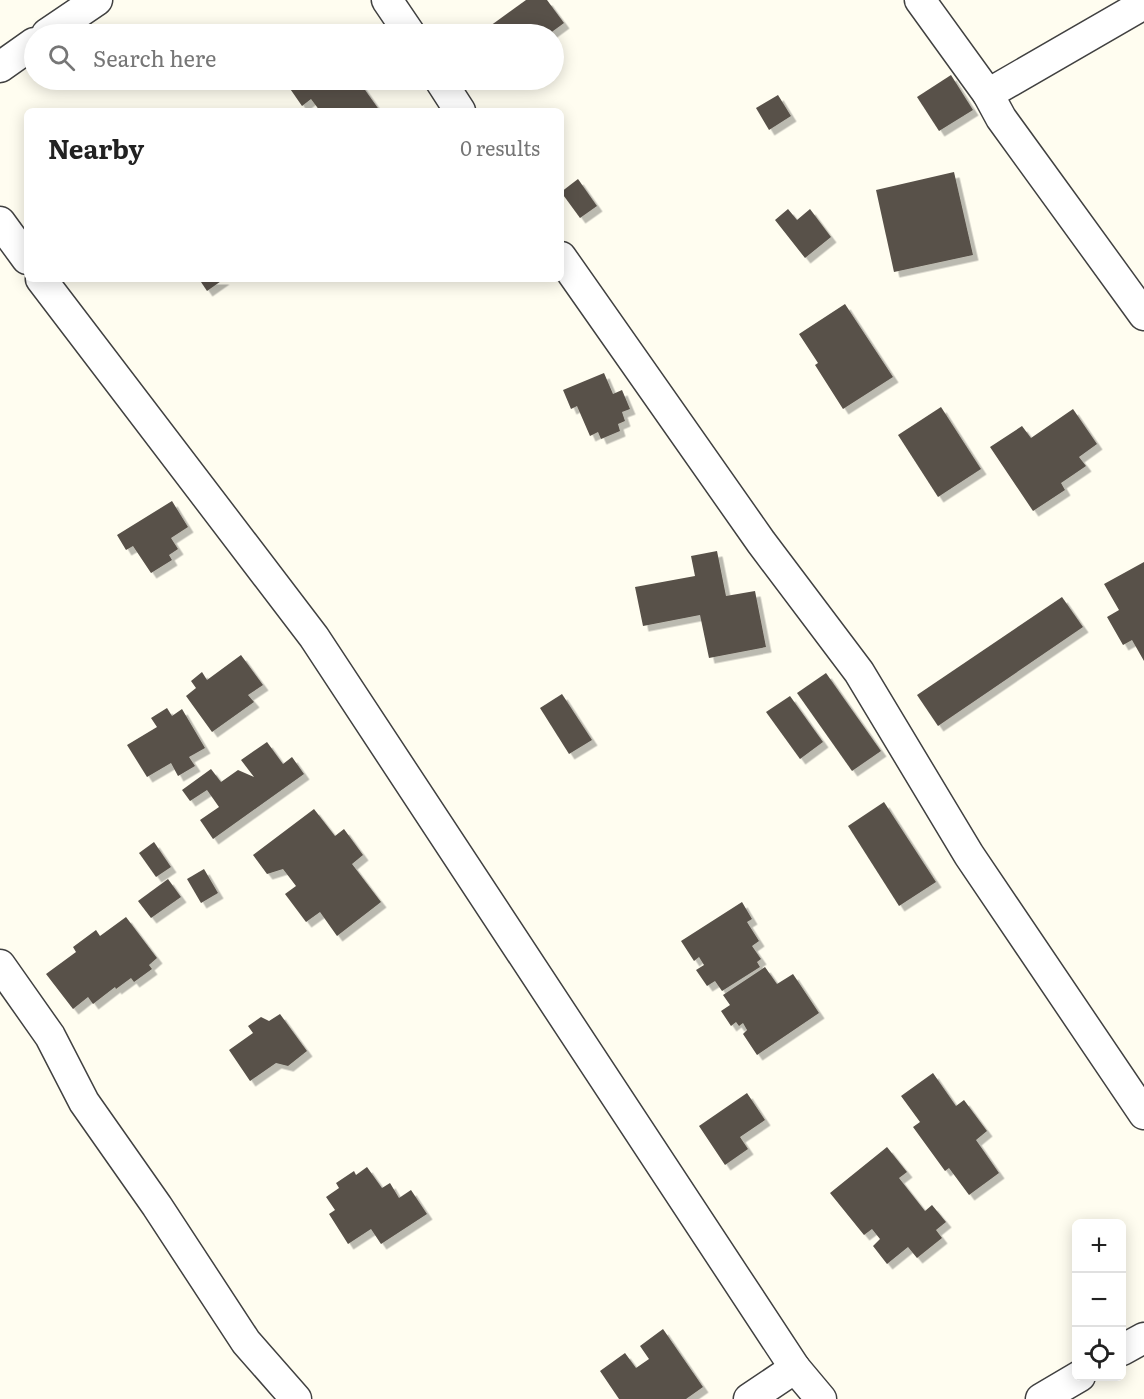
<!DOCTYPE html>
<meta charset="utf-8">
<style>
:root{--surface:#fff;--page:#f2f2f2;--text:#222;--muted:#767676;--line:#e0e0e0}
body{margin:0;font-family:Literata,serif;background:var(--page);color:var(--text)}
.controls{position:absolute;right:18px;bottom:18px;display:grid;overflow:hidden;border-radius:9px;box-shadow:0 3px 15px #0003}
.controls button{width:54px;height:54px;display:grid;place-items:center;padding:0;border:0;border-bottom:2px solid var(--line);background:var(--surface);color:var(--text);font:30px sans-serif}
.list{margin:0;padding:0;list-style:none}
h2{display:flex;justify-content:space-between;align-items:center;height:78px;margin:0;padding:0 24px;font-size:26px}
h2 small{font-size:20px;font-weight:400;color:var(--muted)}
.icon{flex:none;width:33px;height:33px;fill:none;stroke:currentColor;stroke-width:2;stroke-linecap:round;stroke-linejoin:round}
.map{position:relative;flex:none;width:1144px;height:1399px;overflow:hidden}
.search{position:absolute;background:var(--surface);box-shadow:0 3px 15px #0003;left:24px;top:24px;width:540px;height:66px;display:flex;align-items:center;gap:15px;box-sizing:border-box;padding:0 21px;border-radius:33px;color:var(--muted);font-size:22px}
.panel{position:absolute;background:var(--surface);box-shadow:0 3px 15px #0003;left:24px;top:108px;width:540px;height:174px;border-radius:9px}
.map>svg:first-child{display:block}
.building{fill:#585149;filter:url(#shadow)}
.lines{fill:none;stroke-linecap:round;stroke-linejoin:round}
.minor-casing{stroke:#414141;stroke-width:33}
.minor{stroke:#fff;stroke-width:30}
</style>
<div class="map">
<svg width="1144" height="1399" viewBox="0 0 1144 1399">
<defs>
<filter id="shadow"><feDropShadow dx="5.5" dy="5.5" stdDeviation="0" flood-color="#0004"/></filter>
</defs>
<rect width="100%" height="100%" fill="#fffdf0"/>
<!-- building -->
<g class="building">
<path d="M526 0H547L564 23 549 34H479Z"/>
<path d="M951 75 973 110 939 131 917 97Z"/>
<path d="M284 80H358L380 111H320L311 99 302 106Z"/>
<path d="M778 95 791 116 769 130 756 108Z"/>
<path d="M954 172 973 255 894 272 876 190Z"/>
<path d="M578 179 597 206 580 218 561 192Z"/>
<path d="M788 209 797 220 810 209 831 237 805 258 775 220Z"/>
<path d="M199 279H224L207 291Z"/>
<path d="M845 304 893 377 843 409 815 365 818 363 799 334Z"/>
<path d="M604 373 613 394 622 390 630 409 622 412 625 421 618 424 620 431 601 439 598 432 590 436 577 406 571 409 563 390Z"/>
<path d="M941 407 981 469 938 497 898 435Z"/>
<path d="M1073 409 1097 444 1079 457 1086 466 1061 483 1065 490 1033 511 990 447 1022 426 1031 438Z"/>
<path d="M172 501 188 527 171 538 178 549 169 555 172 560 151 573 133 546 126 550 117 535Z"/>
<path d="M717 551 726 596 755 591 766 647 709 658 700 615 643 626 635 587 695 576 691 556Z"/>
<path d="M1144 562V661L1132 640 1123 645 1107 617 1119 610 1104 584Z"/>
<path d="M1062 597 1083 627 938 726 917 695Z"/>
<path d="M241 655 263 685 248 695 254 702 212 732 186 696 196 688 191 681 202 672 207 680Z"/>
<path d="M826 673 881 751 852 771 797 693Z"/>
<path d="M562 694 592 740 569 754 540 708Z"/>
<path d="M790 696 823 742 800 759 766 712Z"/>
<path d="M167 708 172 716 182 709 205 748 189 757 195 766 178 776 171 763 147 777 127 745 157 727 151 718Z"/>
<path d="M267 742 283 764 292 757 304 774 213 839 200 820 219 807 207 790 190 801 182 790 211 769 221 782 238 770 254 777 241 760Z"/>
<path d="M884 802 936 882 899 906 848 826Z"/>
<path d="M314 809 335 836 344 829 363 855 352 864 381 902 337 936 320 912 306 922 285 894 296 886 283 869 267 874 253 855Z"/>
<path d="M154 842 171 867 156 877 139 853Z"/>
<path d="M204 869 218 893 201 903 187 879Z"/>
<path d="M168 879 181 897 151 918 138 901Z"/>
<path d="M742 902 752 919 747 922 759 941 752 946 761 959 757 962 760 967 722 991 715 981 707 986 696 970 704 965 699 957 694 961 681 941Z"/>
<path d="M126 917 157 958 149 965 152 969 134 982 131 978 116 989 115 987 93 1004 88 997 73 1009 46 974 76 952 73 947 96 930 100 936Z"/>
<path d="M765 967 777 984 793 974 819 1013 757 1055 743 1034 747 1030 743 1023 739 1026 736 1022 731 1026 721 1011 730 1005 723 995Z"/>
<path d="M280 1014 307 1051 288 1066 276 1063 250 1081 229 1050 253 1033 248 1026 261 1017 269 1021Z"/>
<path d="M933 1073 956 1106 964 1100 987 1131 976 1140 999 1173 969 1195 949 1168 945 1171 913 1127 920 1122 901 1096Z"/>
<path d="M747 1093 765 1120 740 1137 748 1149 725 1165 699 1126Z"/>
<path d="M887 1147 907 1172 899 1178 925 1211 932 1205 946 1222 936 1230 942 1238 917 1258 908 1247 887 1264 873 1246 880 1239 872 1229 864 1235 830 1193Z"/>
<path d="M367 1167 382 1188 390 1183 399 1198 411 1190 427 1214 381 1244 371 1229 348 1244 329 1214 335 1210 326 1197 339 1188 336 1183 354 1171 356 1175Z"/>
<path d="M663 1329 703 1387 686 1399H619L600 1371 625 1353 636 1368 649 1359 640 1346Z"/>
</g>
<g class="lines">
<!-- minor casing -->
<g class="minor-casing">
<g id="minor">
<path d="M387 0 410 34"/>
<path d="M920 0 988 94 1001 118 1144 315"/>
<path d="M47 34 97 0"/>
<path d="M0 67 34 43"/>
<path d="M440 80 460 111"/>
<path d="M988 94 1144 4"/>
<path d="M0 222 27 259"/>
<path d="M561 257 761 542 859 672 969 855 1144 1114"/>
<path d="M41 279 314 637 795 1368"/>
<path d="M0 965 50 1036 84 1102 157 1206 246 1342 296 1399"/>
<path d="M1122 1350 1144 1338"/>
<path d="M749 1399 795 1368 821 1399"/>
<path d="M1041 1399 1080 1376"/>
</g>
</g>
<!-- minor -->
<use href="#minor" class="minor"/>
</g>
</svg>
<div class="controls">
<button>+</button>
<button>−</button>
<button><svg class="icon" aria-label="locate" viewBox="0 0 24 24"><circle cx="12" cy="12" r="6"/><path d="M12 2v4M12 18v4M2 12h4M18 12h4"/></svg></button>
</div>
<div class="search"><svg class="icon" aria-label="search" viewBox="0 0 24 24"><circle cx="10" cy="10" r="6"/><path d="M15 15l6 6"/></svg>Search here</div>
<section class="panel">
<h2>Nearby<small>0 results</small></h2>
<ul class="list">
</ul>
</section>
</div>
